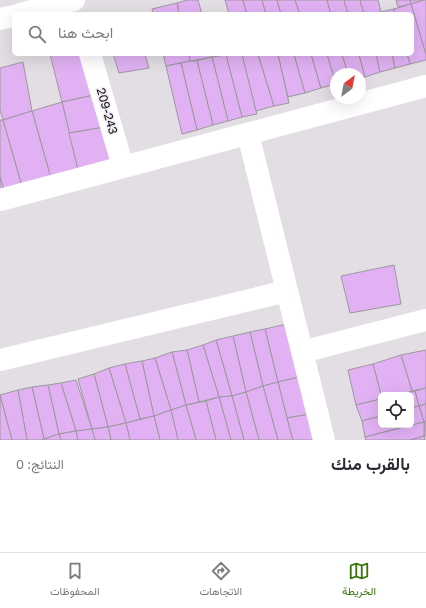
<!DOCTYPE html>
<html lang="ar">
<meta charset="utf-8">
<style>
:root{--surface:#fff;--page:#f7f7f7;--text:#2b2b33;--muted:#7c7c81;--line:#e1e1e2;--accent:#377409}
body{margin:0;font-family:"Golos Text",Vazirmatn,sans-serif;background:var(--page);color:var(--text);direction:rtl}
.controls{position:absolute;right:12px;bottom:12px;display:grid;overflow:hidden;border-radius:6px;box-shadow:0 4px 16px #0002}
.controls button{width:36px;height:36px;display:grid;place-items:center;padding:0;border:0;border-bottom:1px solid var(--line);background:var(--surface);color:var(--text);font:20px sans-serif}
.compass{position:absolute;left:330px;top:68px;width:36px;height:36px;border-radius:50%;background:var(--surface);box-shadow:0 4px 16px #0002;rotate:32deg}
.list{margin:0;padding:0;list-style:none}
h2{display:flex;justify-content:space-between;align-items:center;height:52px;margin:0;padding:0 16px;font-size:17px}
h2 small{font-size:13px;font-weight:400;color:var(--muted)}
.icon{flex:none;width:22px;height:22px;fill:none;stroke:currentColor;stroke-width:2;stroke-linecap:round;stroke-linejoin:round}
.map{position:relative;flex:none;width:426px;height:440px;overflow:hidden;direction:ltr}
.search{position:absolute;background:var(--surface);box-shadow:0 4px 16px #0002;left:12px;right:12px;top:12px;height:44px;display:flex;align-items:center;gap:10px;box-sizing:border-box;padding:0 14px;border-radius:6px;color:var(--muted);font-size:15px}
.sheet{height:112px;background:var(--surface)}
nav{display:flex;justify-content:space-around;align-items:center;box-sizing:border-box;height:56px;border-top:1px solid var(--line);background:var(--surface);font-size:11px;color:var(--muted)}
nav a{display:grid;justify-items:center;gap:2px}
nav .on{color:var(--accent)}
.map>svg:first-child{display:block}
.building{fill:#e1b1f4;stroke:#9d989e}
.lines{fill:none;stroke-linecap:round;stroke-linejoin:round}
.minor{stroke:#fff;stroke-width:22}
.labels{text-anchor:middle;stroke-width:3;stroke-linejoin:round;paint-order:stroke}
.street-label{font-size:12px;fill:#111012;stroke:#f0ebf2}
</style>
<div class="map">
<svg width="426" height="440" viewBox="0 0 426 440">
<rect width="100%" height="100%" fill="#e2dee4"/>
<!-- building -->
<g class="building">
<path d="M187 0H198L202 14H179L177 3Z"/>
<path d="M225 0H243L247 14H229Z"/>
<path d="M243 0H262L266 14H247Z"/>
<path d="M262 0H277L281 14H266Z"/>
<path d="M277 0H295L300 14H281Z"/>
<path d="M295 0H327L331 14H300Z"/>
<path d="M327 0H344L348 14H331Z"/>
<path d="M344 0H360L364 14H348Z"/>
<path d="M360 0H378L381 12 364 14Z"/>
<path d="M396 0H410L411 4 398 7Z"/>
<path d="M410 0H424L411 4Z"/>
<path d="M424 0H426V55L411 4Z"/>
<path d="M177 3 179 14H153L152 9Z"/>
<path d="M411 4 426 55V60L410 64 407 54H412V14H395L394 9Z"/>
<path d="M394 9 395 14H381V12Z"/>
<path d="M50 54H84L94 95 62 102Z"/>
<path d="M113 54H145L149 68 119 73Z"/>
<path d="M163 54H189L190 61 166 66Z"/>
<path d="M189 54H211L212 57 190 61Z"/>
<path d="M231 54H242L257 114 242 117 226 55Z"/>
<path d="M242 54H258L274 106 256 111Z"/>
<path d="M258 54H278L289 103 274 106Z"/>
<path d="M278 54H294L305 93 288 97Z"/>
<path d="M294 54H311L321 88 305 93Z"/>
<path d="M311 54H327L336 84 321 88Z"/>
<path d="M327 54H342L348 74H336V84Z"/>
<path d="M342 54H359L365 77 360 78V74H348Z"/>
<path d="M359 54H376L380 72 365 77Z"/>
<path d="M376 54H392L395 68 380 72Z"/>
<path d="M392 54H407L410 64 395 68Z"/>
<path d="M226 55 242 117 228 121 212 57Z"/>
<path d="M212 57 228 121 213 125 197 61Z"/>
<path d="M190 61H197L213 125 197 130 181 63Z"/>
<path d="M23 62 32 111 3 120 0 110V68Z"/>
<path d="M181 63 197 130 182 134 166 66Z"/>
<path d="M94 95 105 127 69 133 62 102Z"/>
<path d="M62 102 79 173 52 182 32 111Z"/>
<path d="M32 111 52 182 23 190 3 120Z"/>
<path d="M0 120H3L23 190 5 194 0 177Z"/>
<path d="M105 127 113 164 79 173 69 133Z"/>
<path d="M0 177 5 194 0 195Z"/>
<path d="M394 265 401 304 350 313 341 276Z"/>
<path d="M291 323 308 375 278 382 265 329Z"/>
<path d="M265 329 278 382 263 386 250 332Z"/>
<path d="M250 332 263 386 246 392 233 336Z"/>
<path d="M233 336 246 392 232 396 216 340Z"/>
<path d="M216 340 232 396 219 397 203 345Z"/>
<path d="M203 345 219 397 199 402 187 350Z"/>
<path d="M187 350 199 402 186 405 172 352Z"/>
<path d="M426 350V388L412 391 401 355Z"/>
<path d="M172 352 186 405 171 410 155 358Z"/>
<path d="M401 355 412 391 398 395H381L373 364Z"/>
<path d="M155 358 171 410 154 416 142 361Z"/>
<path d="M142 361 154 416 140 419 125 364Z"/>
<path d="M125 364 140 419 126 423 109 368Z"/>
<path d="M373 364 381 395V399L356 405 348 370Z"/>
<path d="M109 368 126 423 108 427 94 374Z"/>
<path d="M94 374 108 427 92 429 78 379Z"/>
<path d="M308 375 316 413 287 418 278 382Z"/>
<path d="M76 380 92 429 76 431 61 383Z"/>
<path d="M278 382 287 418 293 440H278L263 386Z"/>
<path d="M61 383 76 431 59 434 48 385Z"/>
<path d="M48 385 59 434 44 439 32 387Z"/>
<path d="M263 386 278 440H259L246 392Z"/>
<path d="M32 387 44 439 41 440H27L18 390Z"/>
<path d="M426 388V404L419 406 415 391Z"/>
<path d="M18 390 27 440H12L0 395Z"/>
<path d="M415 391 419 406 411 408V395H398Z"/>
<path d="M246 392 259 440H244L232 396Z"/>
<path d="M0 395 12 440H0Z"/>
<path d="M232 396 244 440H231L219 397Z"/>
<path d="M219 397 231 440H216L206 401Z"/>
<path d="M381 399V416L362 421 356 405Z"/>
<path d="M206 401 216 440H196L186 405Z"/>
<path d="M426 404V421L424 422 419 406Z"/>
<path d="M186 405 196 440H178L171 410Z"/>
<path d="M419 406 424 422 365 437 362 421 381 416V425H411V408Z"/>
<path d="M171 410 178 440H160L154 416Z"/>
<path d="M316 413 323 440H293L287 418Z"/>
<path d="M154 416 160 440H130L126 423Z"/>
<path d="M426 421V436H424V422Z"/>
<path d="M424 422V436L410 440H366L365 437Z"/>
<path d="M126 423 130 440H111L108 427Z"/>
<path d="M108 427 111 440H95L92 429Z"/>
<path d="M92 429 95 440H78L76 431Z"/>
<path d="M76 431 78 440H61L59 434Z"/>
<path d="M59 434 61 440H44V439Z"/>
<path d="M424 436 425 440H410Z"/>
</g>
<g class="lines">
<!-- minor -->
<g class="minor">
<path d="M20 14 74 0"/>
<path d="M0 19 14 16"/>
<path d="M90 54 123 167"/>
<path d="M248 134 324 440"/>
<path d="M0 200 426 86"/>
<path d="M302 352 426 320"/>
<path d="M0 360 287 291"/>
</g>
</g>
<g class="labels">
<!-- street labels -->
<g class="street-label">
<text transform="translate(107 111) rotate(74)" y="4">209-243</text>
</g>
</g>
</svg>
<div class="controls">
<button><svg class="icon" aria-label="locate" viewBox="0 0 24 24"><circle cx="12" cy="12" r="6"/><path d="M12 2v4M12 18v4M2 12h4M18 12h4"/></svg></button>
</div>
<svg class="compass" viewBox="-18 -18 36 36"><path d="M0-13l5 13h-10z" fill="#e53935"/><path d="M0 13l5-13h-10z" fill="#7c7c81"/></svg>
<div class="search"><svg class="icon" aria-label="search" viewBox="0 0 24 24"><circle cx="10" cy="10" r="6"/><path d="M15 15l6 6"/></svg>ابحث هنا</div>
</div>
<section class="sheet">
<h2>بالقرب منك<small>النتائج: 0</small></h2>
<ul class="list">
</ul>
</section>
<nav>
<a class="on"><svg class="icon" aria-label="map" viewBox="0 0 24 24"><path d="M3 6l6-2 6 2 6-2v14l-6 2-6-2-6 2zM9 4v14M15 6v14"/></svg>الخريطة</a>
<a><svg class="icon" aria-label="directions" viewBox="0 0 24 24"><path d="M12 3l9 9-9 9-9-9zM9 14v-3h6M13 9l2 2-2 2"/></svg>الاتجاهات</a>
<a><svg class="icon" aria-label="saved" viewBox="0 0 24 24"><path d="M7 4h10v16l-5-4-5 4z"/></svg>المحفوظات</a>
</nav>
